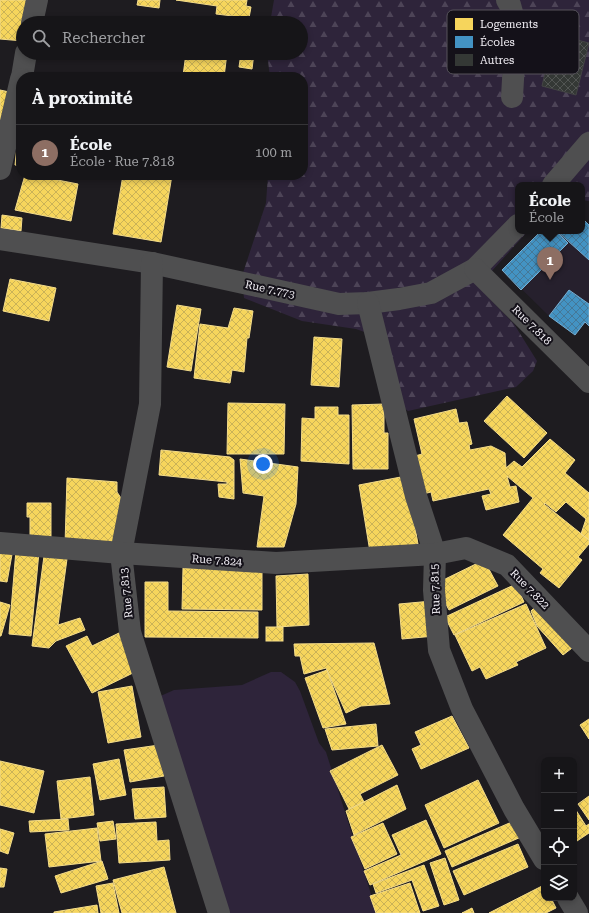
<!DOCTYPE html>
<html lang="fr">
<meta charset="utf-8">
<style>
:root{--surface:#161518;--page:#1f1e21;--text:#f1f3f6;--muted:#9e9fa2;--line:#353437;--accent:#a7a4aa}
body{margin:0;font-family:"Roboto Serif",serif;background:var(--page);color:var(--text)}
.controls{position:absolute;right:12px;bottom:12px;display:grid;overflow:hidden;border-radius:8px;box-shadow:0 2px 6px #0003}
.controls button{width:36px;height:36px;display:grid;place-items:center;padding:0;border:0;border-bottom:1px solid var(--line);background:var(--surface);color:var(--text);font:20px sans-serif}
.you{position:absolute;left:263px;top:464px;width:14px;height:14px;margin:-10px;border:3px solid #fff;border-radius:50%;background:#1a73e8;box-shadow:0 0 0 6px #1a73e833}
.badge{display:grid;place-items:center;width:26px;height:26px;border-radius:50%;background:var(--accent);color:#fff;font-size:13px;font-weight:700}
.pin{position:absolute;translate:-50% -33px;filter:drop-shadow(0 1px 2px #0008)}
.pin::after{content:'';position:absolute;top:21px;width:14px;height:12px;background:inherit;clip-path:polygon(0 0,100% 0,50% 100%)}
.popup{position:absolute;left:515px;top:182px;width:70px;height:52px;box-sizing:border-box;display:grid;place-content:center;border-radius:8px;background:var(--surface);filter:drop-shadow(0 1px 3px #0005);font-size:13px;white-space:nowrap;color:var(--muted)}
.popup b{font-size:15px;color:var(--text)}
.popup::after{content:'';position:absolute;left:50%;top:100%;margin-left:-8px;border:8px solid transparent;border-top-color:var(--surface)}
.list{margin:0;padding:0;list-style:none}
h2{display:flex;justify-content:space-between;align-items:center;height:52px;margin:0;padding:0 16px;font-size:17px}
h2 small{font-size:13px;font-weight:400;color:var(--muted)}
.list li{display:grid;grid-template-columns:26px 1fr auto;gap:12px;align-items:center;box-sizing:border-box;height:56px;padding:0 16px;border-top:1px solid var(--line)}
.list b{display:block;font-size:15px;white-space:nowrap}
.list p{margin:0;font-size:13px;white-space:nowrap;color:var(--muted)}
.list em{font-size:13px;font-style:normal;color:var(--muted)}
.icon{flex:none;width:22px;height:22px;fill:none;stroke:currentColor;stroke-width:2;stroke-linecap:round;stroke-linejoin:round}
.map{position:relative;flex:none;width:589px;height:913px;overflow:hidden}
.search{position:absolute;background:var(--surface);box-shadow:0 2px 6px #0003;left:16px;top:16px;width:292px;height:44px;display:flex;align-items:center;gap:10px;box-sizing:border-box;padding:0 14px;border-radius:22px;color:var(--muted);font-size:15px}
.panel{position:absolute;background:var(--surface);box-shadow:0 2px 6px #0003;left:16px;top:72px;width:292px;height:108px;border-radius:16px}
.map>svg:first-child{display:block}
.built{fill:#26202d}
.green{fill:#2e243a}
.forest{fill:url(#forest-firs)}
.homes{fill:url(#homes-cross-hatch);stroke:#f4dc8a}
.schools{fill:url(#schools-cross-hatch);stroke:#77aed2}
.building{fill:url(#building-cross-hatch);stroke:#434444}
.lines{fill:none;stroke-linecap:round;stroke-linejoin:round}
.street{stroke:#4f4f50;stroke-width:22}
.labels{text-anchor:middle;stroke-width:4;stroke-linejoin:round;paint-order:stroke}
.street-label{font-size:11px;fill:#f1eef4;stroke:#141119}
.key{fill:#141119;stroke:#56535b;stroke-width:1}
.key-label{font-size:11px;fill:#f1eef4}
</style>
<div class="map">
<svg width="589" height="913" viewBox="0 0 589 913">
<defs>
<pattern id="forest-firs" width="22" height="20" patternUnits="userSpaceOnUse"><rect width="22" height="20" fill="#2e243a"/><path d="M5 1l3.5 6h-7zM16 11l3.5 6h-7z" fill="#4d4457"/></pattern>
<pattern id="homes-cross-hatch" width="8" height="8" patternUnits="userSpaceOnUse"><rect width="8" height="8" fill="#f6d55c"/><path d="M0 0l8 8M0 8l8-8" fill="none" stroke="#cab257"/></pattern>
<pattern id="schools-cross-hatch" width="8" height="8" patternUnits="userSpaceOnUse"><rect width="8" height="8" fill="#4393c3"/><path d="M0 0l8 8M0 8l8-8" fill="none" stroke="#457898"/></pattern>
<pattern id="building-cross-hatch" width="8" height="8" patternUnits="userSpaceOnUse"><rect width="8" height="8" fill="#343835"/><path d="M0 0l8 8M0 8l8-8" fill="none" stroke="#525553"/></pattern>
</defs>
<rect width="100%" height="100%" fill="#1e1c20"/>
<!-- built -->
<path class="built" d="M582 218 589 225V326L585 323 575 335 549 316 502 270 541 231H582Z"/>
<!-- green -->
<path class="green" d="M271 672H281L295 682 300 691 319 743 326 752 377 913H220L156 698 174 690 242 685Z"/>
<!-- forest -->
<path class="forest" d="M274 0H589V201L582 200V185H518V231H528L490 273 484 293 514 324 537 361 533 371 516 387 408 411 399 404 387 340 356 329 302 321 244 298 242 276 266 203 268 175H303V77H270L267 53H301V23H270Z"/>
<!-- homes -->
<g class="homes">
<path d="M0 0H29L23 23V41L0 39Z"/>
<path d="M138 0H160L159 8 137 5Z"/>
<path d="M176 0H247L246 6 251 7 249 18 216 14 217 6Z"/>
<path d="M186 53H227L224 77H194L183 76Z"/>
<path d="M241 53H254L252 69 239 67Z"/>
<path d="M236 74 249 76V77H236Z"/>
<path d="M0 90 14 93 0 155Z"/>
<path d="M18 137 21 138V166L15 165Z"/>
<path d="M25 175H32L78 184 71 221 15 210Z"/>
<path d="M123 175H172L161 242 113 234Z"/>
<path d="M2 215 22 218 21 231 1 228Z"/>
<path d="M10 279 56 288 49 321 3 311Z"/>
<path d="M177 305 201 309 191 371 167 367Z"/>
<path d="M234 308 253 311 249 338H247L244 372 232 370 230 383 194 378 200 324 228 328Z"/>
<path d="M314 337 342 339 339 387 311 385Z"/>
<path d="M507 396 547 433 524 458 484 421Z"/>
<path d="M228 403 285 404 284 454H227Z"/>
<path d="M384 404V433H388V469H353L352 405Z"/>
<path d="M315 407H338V415H349V464L301 461 302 418 315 419Z"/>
<path d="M456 409 459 423 467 422 472 444 469 445 470 450 491 446 505 453 506 468 514 461 522 467 550 439 575 460 565 473 589 493V540L581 534 586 519 566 502 556 512 545 503 544 504 589 540V544L578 557 582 560 559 588 540 573 543 569 503 535 533 498 507 476 510 487 516 486 519 502 486 510 482 496 491 494 489 489 433 501 431 492 423 494 415 456 422 454 414 419Z"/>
<path d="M161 450 230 457 234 460V499L219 497 218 484H227V482L159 475Z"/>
<path d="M240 459 298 467 296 504 284 547H257L264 496 243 493Z"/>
<path d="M406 476 418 544 370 552 359 485Z"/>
<path d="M67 478 117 482V492L123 501 120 547 65 545Z"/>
<path d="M27 503H51V541H30V517H27Z"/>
<path d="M0 547 13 549 7 582 0 581Z"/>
<path d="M16 550 39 552 31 636 9 634Z"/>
<path d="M44 556 67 559 58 625 80 618 85 630 56 641 49 648 32 646Z"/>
<path d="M484 560 498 586 449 610 435 584Z"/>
<path d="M183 568H262V610L182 609Z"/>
<path d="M308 574 309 625 277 627 276 576Z"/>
<path d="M145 582H168V611L258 612V638L145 637Z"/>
<path d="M516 584 524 602 454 635 445 617Z"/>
<path d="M432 601 435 636 402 639 399 604Z"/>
<path d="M0 602 10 605 1 636H0Z"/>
<path d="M526 604 546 648 516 662 518 665 486 679 480 667 472 671 455 635Z"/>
<path d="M536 606 576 645 563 655 537 626 531 611Z"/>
<rect x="266" y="627" width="17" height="14"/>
<path d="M119 633 137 671 92 693 66 646 87 636 92 646Z"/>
<path d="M374 643 390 704 361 706 346 713 326 668 304 674 300 656H295L294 644Z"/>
<path d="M327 670 346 724 323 728 305 678Z"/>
<path d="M132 686 141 737 108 743 98 692Z"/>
<path d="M452 716 469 748 421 769 412 749 421 745 415 732Z"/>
<path d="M589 719V739L580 725Z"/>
<path d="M376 724 378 746 332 750 325 729Z"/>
<path d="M159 745 164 776 130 782 124 750Z"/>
<path d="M382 745 398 775 360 794 364 802 349 809 330 771Z"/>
<path d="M119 759 126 795 100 800 93 764Z"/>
<path d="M0 761 44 771 34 813 0 805Z"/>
<path d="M90 777 94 815 61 819 57 781Z"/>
<path d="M478 780 499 823 444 848 425 805Z"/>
<path d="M397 785 406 809 354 835 346 811Z"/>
<path d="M164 787 166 817 135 819 132 789Z"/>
<path d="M589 796V820L578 804Z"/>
<path d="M574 807 586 826 589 824V833L574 843Z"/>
<path d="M68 819 69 830 30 832 29 821Z"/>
<path d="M426 820 441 854 370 885 364 871 401 855 392 835Z"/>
<path d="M113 821 116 839 100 841 97 823Z"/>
<path d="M514 821 521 837 452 867 445 851Z"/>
<path d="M156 822 157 841 169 840 170 860 119 863 116 824Z"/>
<path d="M383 823 397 854 365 869 351 837Z"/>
<path d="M97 828 101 861 49 867 45 834Z"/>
<path d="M0 829 14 833 8 854 0 851Z"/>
<path d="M518 844 528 867 464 895 453 871Z"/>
<path d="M445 858 459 900 444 905 430 863Z"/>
<path d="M102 861 108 879 61 893 55 876Z"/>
<path d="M424 865 439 906 423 911 412 880 376 893 373 884Z"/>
<path d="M164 867 176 913H122L113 880Z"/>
<path d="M0 868 7 869 4 887H0Z"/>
<path d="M113 883 119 913H101L96 886Z"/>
<path d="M410 883 420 913H376L370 896Z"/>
<path d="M544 885V898H551L556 908 546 913H489Z"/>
<path d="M97 905 98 913H54V912Z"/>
<path d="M472 908 474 913H462Z"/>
</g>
<!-- schools -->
<g class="schools">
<path d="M582 218 589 225V260L557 231H582Z"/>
<path d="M541 231H556L568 243 521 290 502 270Z"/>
<path d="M569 290 589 304V326L585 322 575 335 549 316Z"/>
</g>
<!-- building -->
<path class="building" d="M554 34 589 43 576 95 542 86Z"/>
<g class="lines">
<!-- street -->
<g class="street">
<path d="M507 0 510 5 516 27 512 97"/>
<path d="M32 23 37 0"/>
<path d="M22 77 26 53"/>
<path d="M0 169 21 79"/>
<path d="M553 185 589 143"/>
<path d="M0 239 152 263 339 304 368 303 399 299 431 293 475 269 518 225"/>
<path d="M152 263 150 404 121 553 130 632 219 913"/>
<path d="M475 269 589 382"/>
<path d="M368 303 416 496 435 554 434 590 439 650 462 709 514 809 544 859"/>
<path d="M0 543 121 553 276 563 435 554 466 548 507 565 589 651"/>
<path d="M568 898 577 913"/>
</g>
</g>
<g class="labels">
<!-- street labels -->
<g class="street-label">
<text transform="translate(270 289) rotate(12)" y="4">Rue 7.773</text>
<text transform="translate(532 325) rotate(45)" y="4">Rue 7.818</text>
<text transform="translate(217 560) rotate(4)" y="4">Rue 7.824</text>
<text transform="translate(435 589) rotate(-92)" y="4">Rue 7.815</text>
<text transform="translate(530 589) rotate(46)" y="4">Rue 7.822</text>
<text transform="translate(126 593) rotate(-96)" y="4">Rue 7.813</text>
</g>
</g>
<!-- legend -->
<rect x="447" y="10" width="132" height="64" rx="6" class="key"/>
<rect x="455" y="18" width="18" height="12" fill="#f6d55c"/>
<rect x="455" y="36" width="18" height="12" fill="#4393c3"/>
<rect x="455" y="54" width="18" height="12" fill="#343835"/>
<g class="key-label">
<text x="480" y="28">Logements</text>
<text x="480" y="46">Écoles</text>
<text x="480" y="64">Autres</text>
</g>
</svg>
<div class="controls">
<button>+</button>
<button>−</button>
<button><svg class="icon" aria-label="locate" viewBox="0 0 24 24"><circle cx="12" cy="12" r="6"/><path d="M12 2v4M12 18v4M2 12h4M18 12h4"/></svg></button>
<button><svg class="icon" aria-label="layers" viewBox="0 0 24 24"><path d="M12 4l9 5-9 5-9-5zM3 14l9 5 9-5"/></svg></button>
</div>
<div class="you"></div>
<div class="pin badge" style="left:550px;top:280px;background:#8d6e63">1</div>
<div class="popup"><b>École</b>École</div>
<div class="search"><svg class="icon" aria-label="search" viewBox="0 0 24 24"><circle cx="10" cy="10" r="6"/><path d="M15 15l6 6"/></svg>Rechercher</div>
<section class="panel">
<h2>À proximité<small></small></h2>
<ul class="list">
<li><span class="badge" style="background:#8d6e63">1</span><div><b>École</b><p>École · Rue 7.818</p></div><em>100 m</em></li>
</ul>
</section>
</div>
